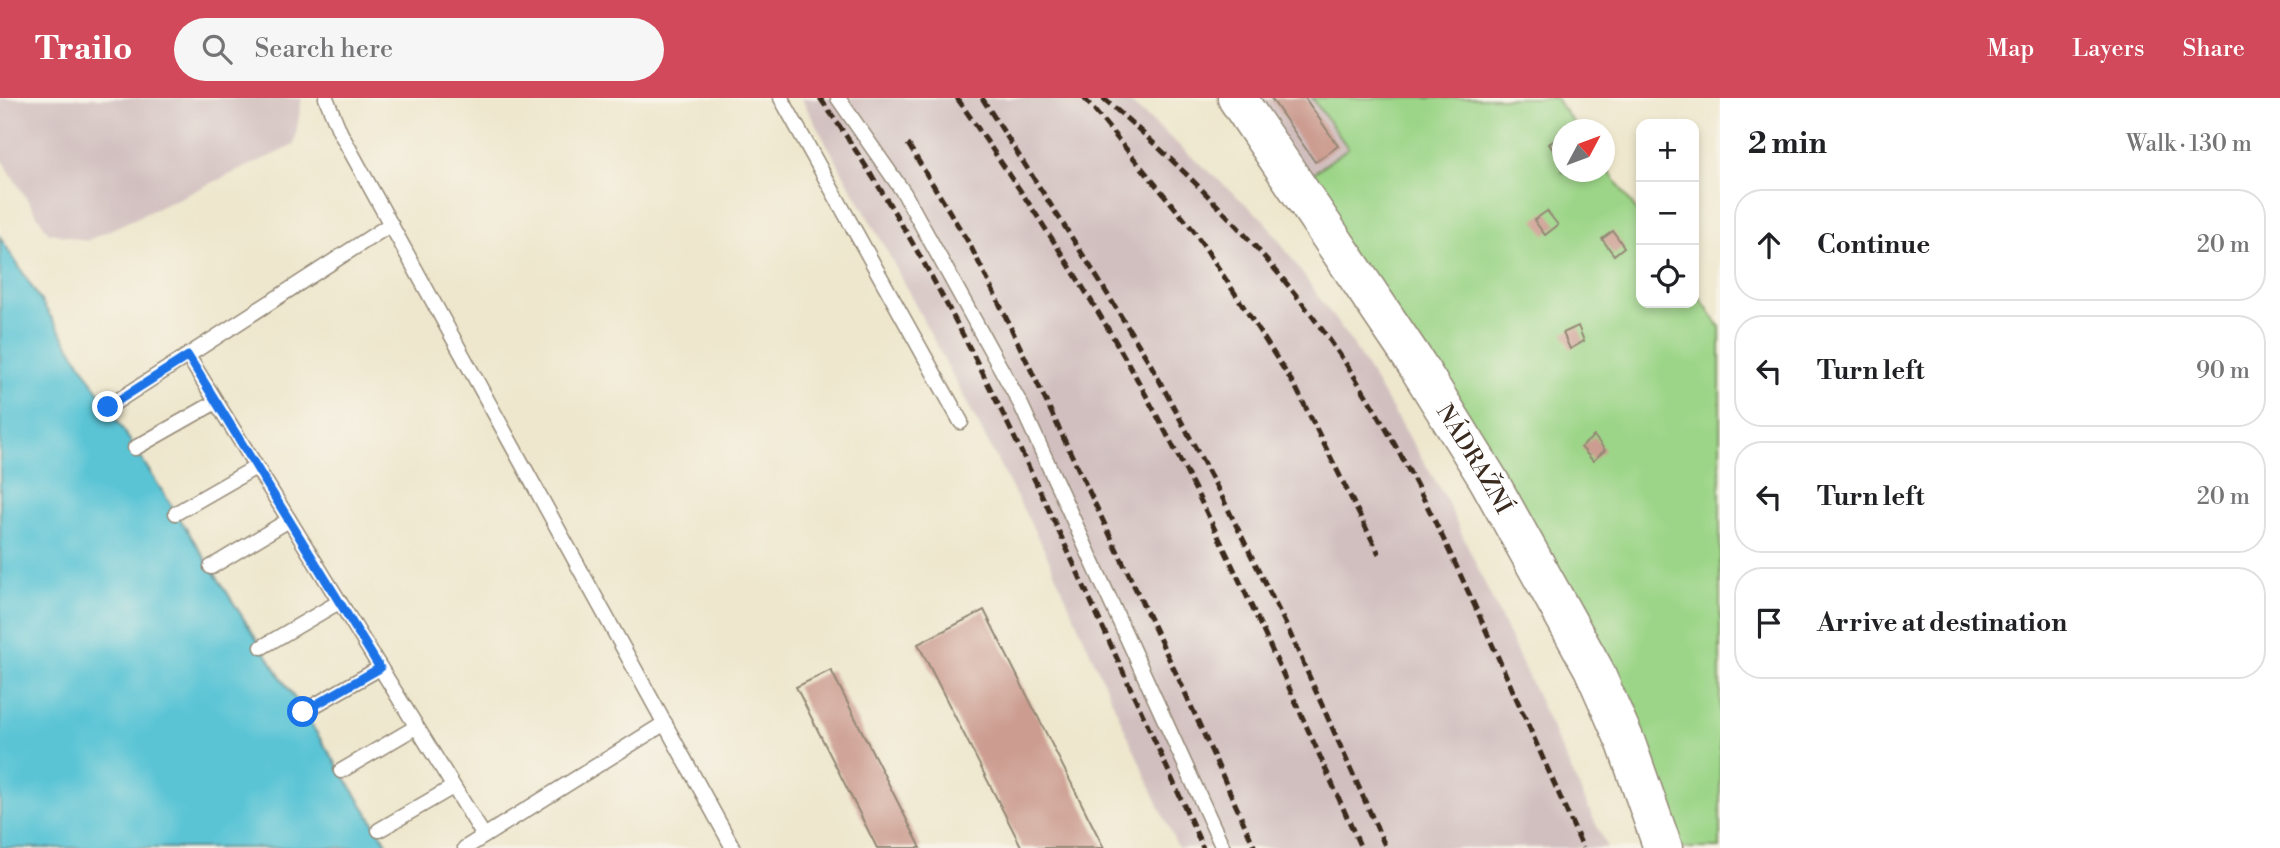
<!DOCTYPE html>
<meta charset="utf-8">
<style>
:root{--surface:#fff;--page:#f6f6f6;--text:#202124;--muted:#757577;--line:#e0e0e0;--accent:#d1495b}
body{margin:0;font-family:"Libre Bodoni",serif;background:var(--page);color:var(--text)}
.controls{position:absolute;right:21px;top:21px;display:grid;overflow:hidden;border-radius:14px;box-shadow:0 4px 10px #0003}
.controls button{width:63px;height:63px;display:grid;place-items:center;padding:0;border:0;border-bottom:2px solid var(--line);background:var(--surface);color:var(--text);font:35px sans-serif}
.compass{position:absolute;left:1552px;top:21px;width:63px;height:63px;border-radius:50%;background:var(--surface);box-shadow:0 4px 10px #0003;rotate:49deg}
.stop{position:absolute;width:21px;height:21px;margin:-16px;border:5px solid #1a73e8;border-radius:50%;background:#fff}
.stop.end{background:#1a73e8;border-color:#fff;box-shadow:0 2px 7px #0008}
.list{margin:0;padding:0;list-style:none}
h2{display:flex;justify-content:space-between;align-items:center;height:91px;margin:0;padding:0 28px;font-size:30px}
h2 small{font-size:23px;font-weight:400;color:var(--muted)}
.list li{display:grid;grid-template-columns:46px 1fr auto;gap:21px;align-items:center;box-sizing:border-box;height:112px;margin:0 14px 14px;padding:0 14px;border:2px solid var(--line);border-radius:28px}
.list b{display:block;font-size:26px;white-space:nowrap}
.list em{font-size:23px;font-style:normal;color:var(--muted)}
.icon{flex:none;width:38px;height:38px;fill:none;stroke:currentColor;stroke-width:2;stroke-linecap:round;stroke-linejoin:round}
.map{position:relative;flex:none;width:1720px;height:750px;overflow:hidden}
header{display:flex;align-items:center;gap:42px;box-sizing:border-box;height:98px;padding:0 35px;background:var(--accent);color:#fff}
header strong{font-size:33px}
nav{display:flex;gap:38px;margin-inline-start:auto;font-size:24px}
.search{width:490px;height:63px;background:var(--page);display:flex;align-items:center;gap:18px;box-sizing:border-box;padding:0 24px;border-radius:38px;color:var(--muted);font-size:26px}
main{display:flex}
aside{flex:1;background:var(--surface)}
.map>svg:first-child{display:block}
.industrial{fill:#d1bfbf}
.green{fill:#9cd588;stroke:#6c8053;stroke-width:2}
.water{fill:#5ac4d5;stroke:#4a777a;stroke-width:2}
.building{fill:#cc9c90}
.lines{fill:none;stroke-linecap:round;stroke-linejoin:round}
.service-casing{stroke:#948876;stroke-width:17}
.secondary-casing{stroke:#948876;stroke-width:41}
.service{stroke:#fff;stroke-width:14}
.secondary{stroke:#fff;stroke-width:38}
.rail{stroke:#3b2a1e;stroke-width:5;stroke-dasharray:10 5;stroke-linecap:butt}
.route{stroke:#1a73e8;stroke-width:9}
.labels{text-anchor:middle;stroke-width:5;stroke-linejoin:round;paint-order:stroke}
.street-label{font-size:23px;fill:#3b2a1e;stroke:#f7f3e8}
</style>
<header>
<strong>Trailo</strong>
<div class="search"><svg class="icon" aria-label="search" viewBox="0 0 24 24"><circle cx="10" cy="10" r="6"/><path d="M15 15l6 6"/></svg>Search here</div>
<nav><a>Map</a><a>Layers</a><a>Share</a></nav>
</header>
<main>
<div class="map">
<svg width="1720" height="750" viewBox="0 0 1720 750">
<rect width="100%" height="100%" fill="#f7f3e8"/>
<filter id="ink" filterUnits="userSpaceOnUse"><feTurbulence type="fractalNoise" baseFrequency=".0143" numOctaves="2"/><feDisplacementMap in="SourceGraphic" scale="14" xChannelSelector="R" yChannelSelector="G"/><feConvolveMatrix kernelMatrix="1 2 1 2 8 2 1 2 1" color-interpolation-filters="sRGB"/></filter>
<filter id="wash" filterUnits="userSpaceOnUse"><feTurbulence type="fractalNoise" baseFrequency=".00686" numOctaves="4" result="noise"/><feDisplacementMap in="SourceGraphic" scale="28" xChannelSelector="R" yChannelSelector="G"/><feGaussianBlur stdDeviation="1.57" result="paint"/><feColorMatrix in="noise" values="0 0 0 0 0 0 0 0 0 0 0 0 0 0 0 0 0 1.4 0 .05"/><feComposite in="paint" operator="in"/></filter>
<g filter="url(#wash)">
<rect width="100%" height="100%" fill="#eee7cd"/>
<!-- industrial -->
<g class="industrial">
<path d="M0 0H302L294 47 86 143 48 134 0 59Z"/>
<path d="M801 0H1125L1265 123 1353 247 1444 397 1607 750H1178L1045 453 888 155Z"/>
<path d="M1255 0H1312L1348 50 1308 79Z"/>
</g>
<!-- green -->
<path class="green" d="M1312 0H1555L1578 31 1562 32V74H1604L1605 68 1641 119V205H1694V191L1720 229V750H1679L1308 79 1348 50Z"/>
<!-- water -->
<path class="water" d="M0 139 390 750H0Z"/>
<g id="blocks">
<!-- building -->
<g class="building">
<path d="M1271 0H1305L1338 48 1315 64Z"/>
<path d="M1559 39 1562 44V56L1558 59 1549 46Z"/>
<path d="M1547 113 1558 127 1545 137 1534 122Z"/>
<path d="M1613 133 1624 149 1614 157 1602 141Z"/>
<path d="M1578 228 1584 243 1570 251 1563 235Z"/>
<path d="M1594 338 1605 352 1593 363 1581 349Z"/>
<path d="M984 512 1104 750H1022L918 546Z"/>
<path d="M831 572 921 750H877L796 589Z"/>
</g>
</g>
</g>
<g filter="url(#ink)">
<use href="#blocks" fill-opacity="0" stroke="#948876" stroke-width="2"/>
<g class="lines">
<!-- service casing -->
<g class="service-casing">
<g id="service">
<path d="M326 0 340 34 733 750"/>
<path d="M781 0 961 324"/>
<path d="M838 0 904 95 1021 307 1223 750"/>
<path d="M188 258 484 738"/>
<path d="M108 309 391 126"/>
<path d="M135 350 216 304"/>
<path d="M176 415 256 369"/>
<path d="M211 469 289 422"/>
<path d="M262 549 339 504"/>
<path d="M303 614 380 570"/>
<path d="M341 673 416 629"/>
<path d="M379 732 453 689"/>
<path d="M465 750 665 625"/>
</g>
</g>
<!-- secondary casing -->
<g class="secondary-casing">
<g id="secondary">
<path id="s1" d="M1237 0 1417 267 1488 381 1593 570 1626 645 1663 750"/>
</g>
</g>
<!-- service -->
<use href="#service" class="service"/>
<!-- secondary -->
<use href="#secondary" class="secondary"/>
<!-- rail -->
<g class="rail">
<path d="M820 0C932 158 1013 333 1093 508 1130 589 1167 669 1203 750"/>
<path d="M957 0C1020 91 1083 184 1137 281 1221 433 1290 592 1361 750"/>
<path d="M982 0 1092 171 1151 267 1221 397 1288 531 1386 750"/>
<path d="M1084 0 1194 133 1240 203 1296 290 1379 456"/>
<path d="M1103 0C1181 67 1257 143 1318 226 1388 320 1440 431 1488 537 1520 608 1551 679 1583 750"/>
<path d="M908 46 970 147 999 205 1183 590 1255 750"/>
</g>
</g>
</g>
<g class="lines" filter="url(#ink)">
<!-- route -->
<path class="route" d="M108 309 188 258 380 570 303 614"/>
</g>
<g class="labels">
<!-- street labels -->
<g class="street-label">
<text dy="8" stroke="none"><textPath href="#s1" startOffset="432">NÁDRAŽNÍ</textPath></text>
</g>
</g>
</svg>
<div class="controls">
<button>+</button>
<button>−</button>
<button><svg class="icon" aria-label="locate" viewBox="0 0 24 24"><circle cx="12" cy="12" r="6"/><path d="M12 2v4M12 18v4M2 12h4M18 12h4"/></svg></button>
</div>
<svg class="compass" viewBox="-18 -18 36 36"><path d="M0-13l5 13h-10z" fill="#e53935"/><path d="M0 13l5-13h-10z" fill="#757577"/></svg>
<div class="stop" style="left:303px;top:614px"></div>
<div class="stop end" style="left:108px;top:309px"></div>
</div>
<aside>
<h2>2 min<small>Walk · 130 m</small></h2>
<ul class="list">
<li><svg class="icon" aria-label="ahead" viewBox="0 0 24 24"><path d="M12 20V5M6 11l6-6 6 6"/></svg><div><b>Continue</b></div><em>20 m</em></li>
<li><svg class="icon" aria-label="left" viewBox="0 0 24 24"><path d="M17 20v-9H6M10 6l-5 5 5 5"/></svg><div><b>Turn left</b></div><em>90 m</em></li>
<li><svg class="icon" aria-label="left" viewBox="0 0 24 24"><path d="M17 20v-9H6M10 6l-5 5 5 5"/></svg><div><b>Turn left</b></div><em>20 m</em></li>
<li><svg class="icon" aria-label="arrive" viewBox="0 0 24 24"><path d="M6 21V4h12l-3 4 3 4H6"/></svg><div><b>Arrive at destination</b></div></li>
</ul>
</aside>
</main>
